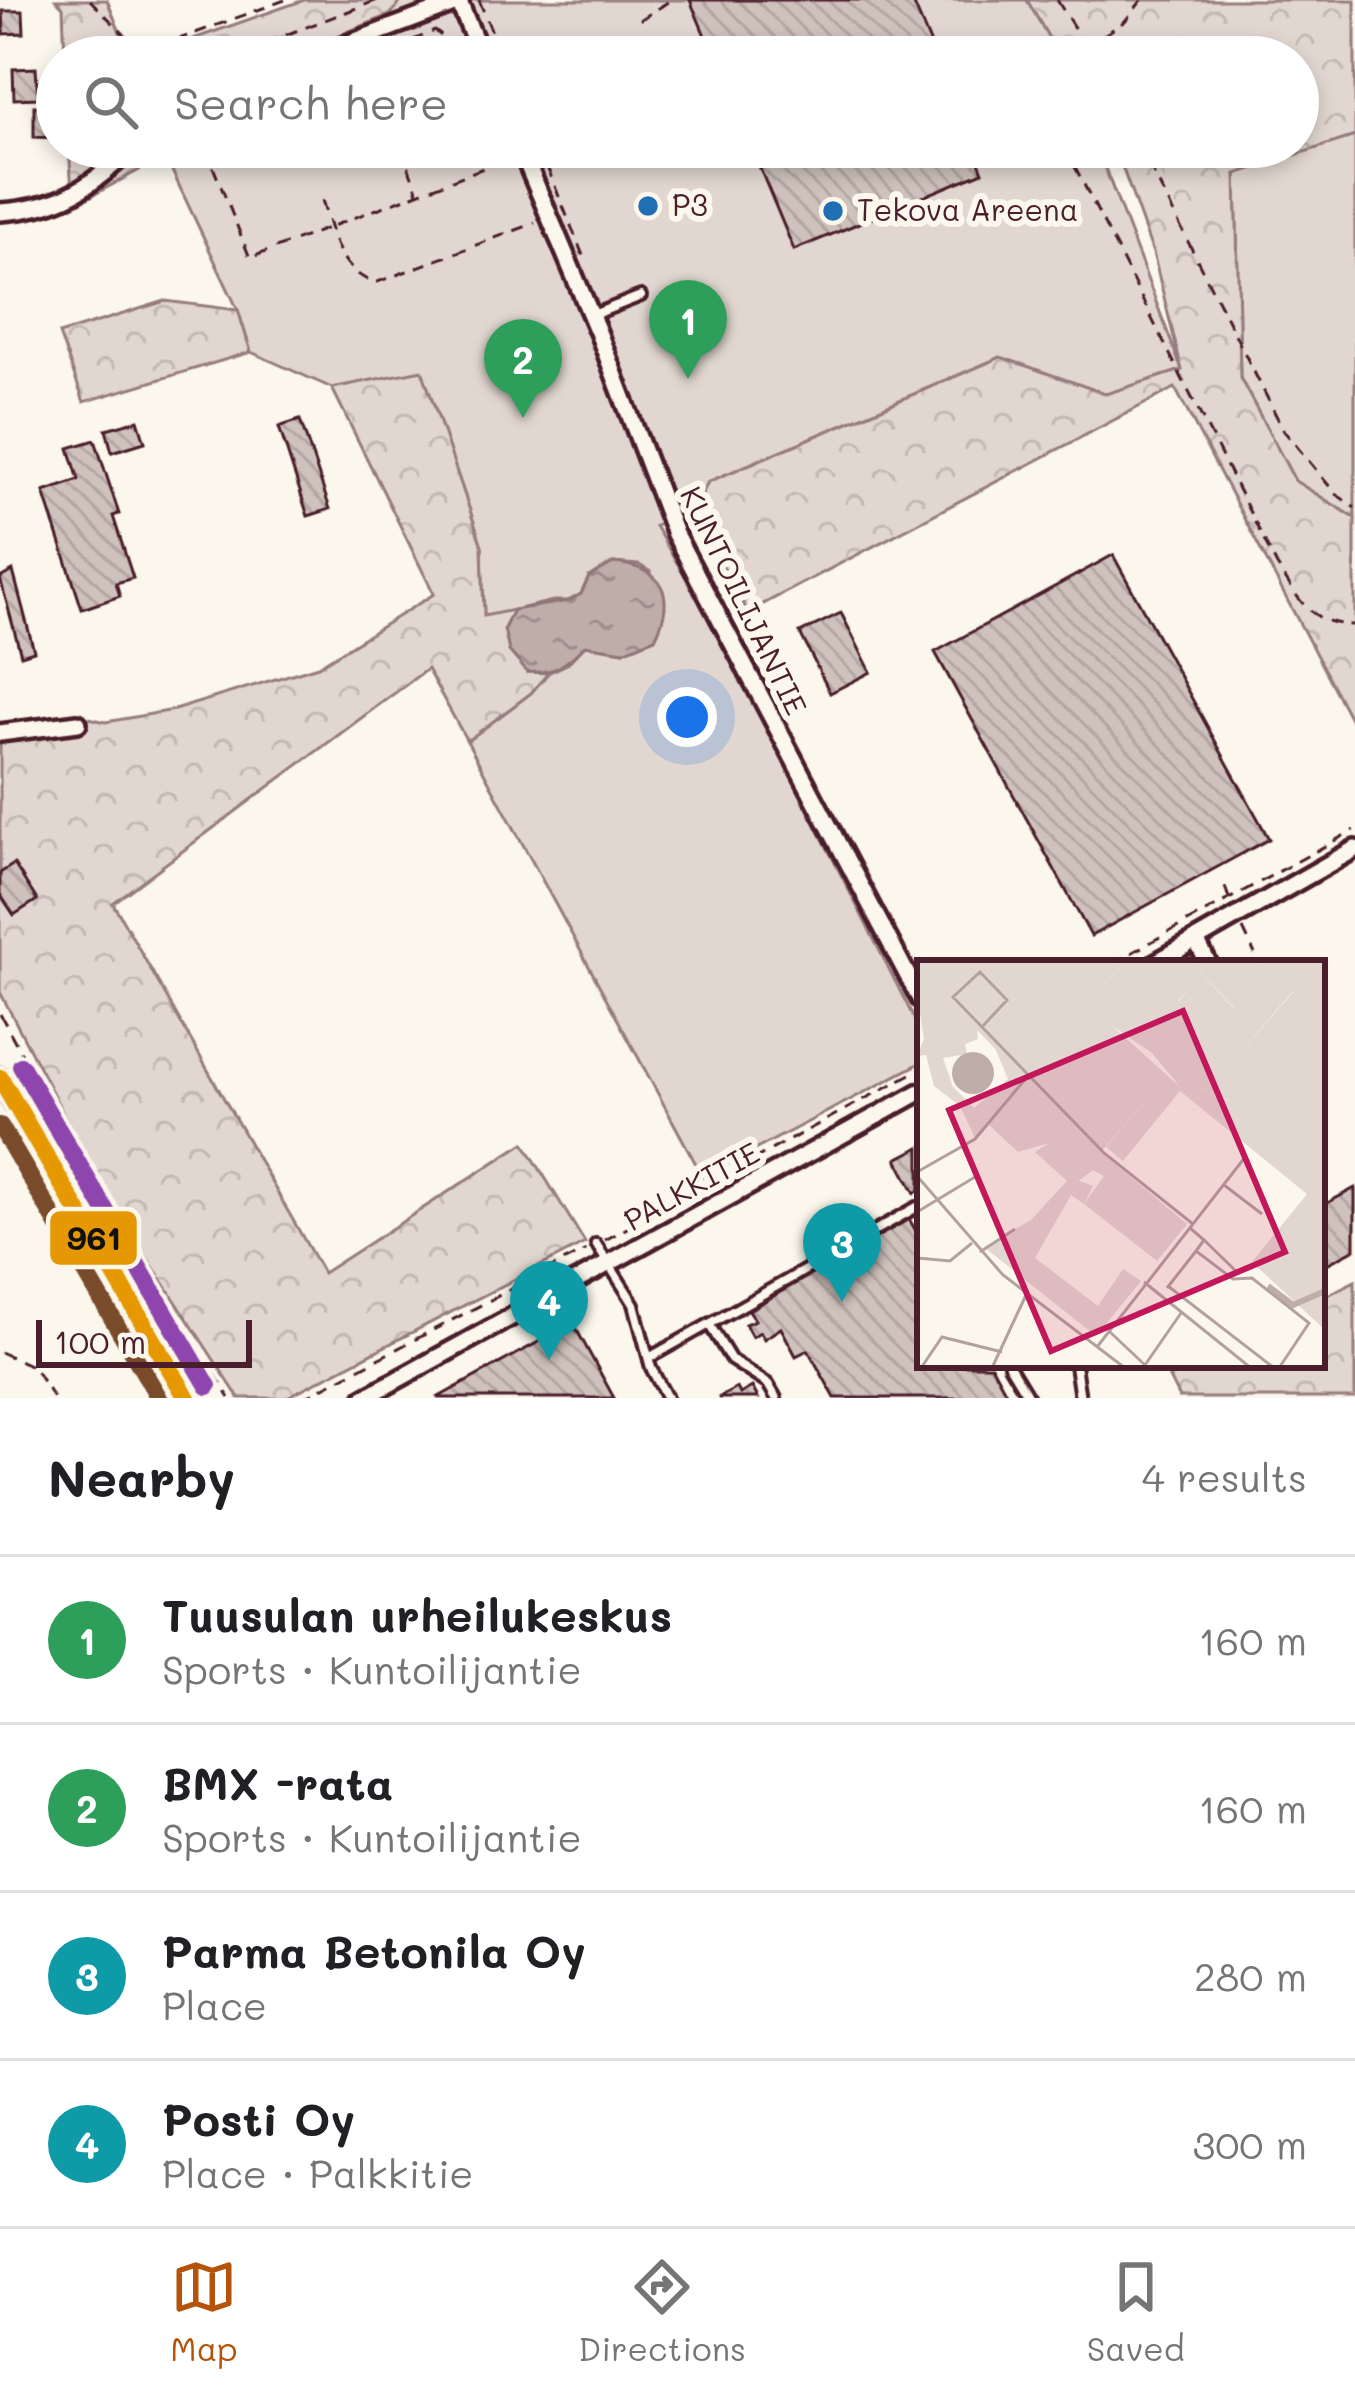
<!DOCTYPE html>
<meta charset="utf-8">
<style>
:root{--surface:#fff;--page:#f6f6f6;--text:#202124;--muted:#757577;--line:#e0e0e0;--accent:#b45309}
body{margin:0;font-family:Mali,sans-serif;background:var(--page);color:var(--text)}
.scale{position:absolute;left:36px;bottom:30px;width:216px;box-sizing:border-box;padding-left:12px;border:6px solid #4a1f2b;border-top:0;font-size:33px;line-height:42px;white-space:nowrap;color:#4a1f2b;-webkit-text-stroke:9px #fbf7ec;paint-order:stroke}
.you{position:absolute;left:687px;top:717px;width:42px;height:42px;margin:-30px;border:9px solid #fff;border-radius:50%;background:#1a73e8;box-shadow:0 0 0 18px #1a73e833}
.badge{display:grid;place-items:center;width:78px;height:78px;border-radius:50%;background:var(--accent);color:#fff;font-size:39px;font-weight:700}
.pin{position:absolute;translate:-50% -99px;filter:drop-shadow(0 3px 6px #0008)}
.pin::after{content:'';position:absolute;top:63px;width:42px;height:36px;background:inherit;clip-path:polygon(0 0,100% 0,50% 100%)}
.list{margin:0;padding:0;list-style:none}
h2{display:flex;justify-content:space-between;align-items:center;height:156px;margin:0;padding:0 48px;font-size:51px}
h2 small{font-size:39px;font-weight:400;color:var(--muted)}
.list li{display:grid;grid-template-columns:78px 1fr auto;gap:36px;align-items:center;box-sizing:border-box;height:168px;padding:0 48px;border-top:3px solid var(--line)}
.list b{display:block;font-size:45px;white-space:nowrap}
.list p{margin:0;font-size:39px;white-space:nowrap;color:var(--muted)}
.list em{font-size:39px;font-style:normal;color:var(--muted)}
.icon{flex:none;width:66px;height:66px;fill:none;stroke:currentColor;stroke-width:2;stroke-linecap:round;stroke-linejoin:round}
.map{position:relative;flex:none;width:1355px;height:1398px;overflow:hidden}
.search{position:absolute;background:var(--surface);box-shadow:0 6px 18px #0003;left:36px;right:36px;top:36px;height:132px;display:flex;align-items:center;gap:30px;box-sizing:border-box;padding:0 42px;border-radius:66px;color:var(--muted);font-size:45px}
.sheet{height:828px;background:var(--surface)}
nav{display:flex;justify-content:space-around;align-items:center;box-sizing:border-box;height:168px;border-top:3px solid var(--line);background:var(--surface);font-size:33px;color:var(--muted)}
nav a{display:grid;justify-items:center;gap:6px}
nav .on{color:var(--accent)}
.map>svg:first-child{display:block}
.grass{fill:#e2d7d0;stroke:#967b7e;stroke-width:3}
.forest{fill:url(#forest-crowns);stroke:#967b7e;stroke-width:3}
.water{fill:url(#water-ripples);stroke:#907477;stroke-width:3}
.building{fill:url(#building-back-hatch);stroke:#4a1f2b;stroke-width:3}
.lines{fill:none;stroke-linecap:round;stroke-linejoin:round}
.service-casing{stroke:#4a1f2b;stroke-width:16}
.minor-casing{stroke:#4a1f2b;stroke-width:24}
.tertiary-casing{stroke:#4a1f2b;stroke-width:27}
.path{stroke:#4a1f2b;stroke-width:3;stroke-dasharray:12 9;stroke-linecap:butt}
.service{stroke:#fbf7ec;stroke-width:8}
.minor{stroke:#fbf7ec;stroke-width:15}
.tertiary{stroke:#fbf7ec;stroke-width:18}
.bus-1-casing{stroke:#fbf7ec;stroke-width:27}
.bus-2-casing{stroke:#fbf7ec;stroke-width:27}
.bus-3-casing{stroke:#fbf7ec;stroke-width:27}
.bus-1{stroke:#e69804;stroke-width:18}
.bus-2{stroke:#7a4b2a;stroke-width:18}
.bus-3{stroke:#8e44ad;stroke-width:18}
.poi-dot{fill:#1f6fb2;stroke:#fbf7ec;stroke-width:4.5}
.labels{text-anchor:middle;stroke-width:12;stroke-linejoin:round;paint-order:stroke}
.poi-label{font-size:30px;fill:#4a1f2b;stroke:#fbf7ec;text-anchor:start}
.street-label{font-size:30px;fill:#4a1f2b;stroke:#fbf7ec}
.inset-river{fill:none;stroke:#bfadaa;stroke-width:6}
.inset-road{fill:none;stroke:#b4a19f;stroke-width:3}
.view{fill:#c2185b;fill-opacity:0.15;stroke:#c2185b;stroke-width:6}
.inset-edge{fill:none;stroke:#4a1f2b;stroke-width:6}
.line-badge{stroke:#fbf7ec;stroke-width:4.5}
.pale-badge-label{font-size:33px;text-anchor:middle;font-weight:bold;fill:#111}
</style>
<div class="map">
<svg width="1355" height="1398" viewBox="0 0 1355 1398">
<defs>
<pattern id="forest-crowns" width="20" height="18" patternUnits="userSpaceOnUse" patternTransform="scale(3)"><rect width="20" height="18" fill="#e2d7d0"/><path d="M2 6a3 3 0 1 1 6 0M12 15a3 3 0 1 1 6 0" fill="none" stroke="#c3b8b3"/></pattern>
<pattern id="water-ripples" width="26" height="14" patternUnits="userSpaceOnUse" patternTransform="scale(3)"><rect width="26" height="14" fill="#bfadaa"/><path d="M2 4q2-2 4 0t4 0M15 11q2-2 4 0t4 0" fill="none" stroke="#9d8c8b"/></pattern>
<pattern id="building-back-hatch" width="6" height="6" patternUnits="userSpaceOnUse" patternTransform="scale(3)"><rect width="6" height="6" fill="#cfc2bc"/><path d="M-1 5l2 2M0 0l6 6M5-1l2 2" fill="none" stroke="#b3a6a2"/></pattern>
</defs>
<rect width="100%" height="100%" fill="#fbf7ec"/>
<filter id="ink" filterUnits="userSpaceOnUse"><feTurbulence type="fractalNoise" baseFrequency=".00833" numOctaves="2"/><feDisplacementMap in="SourceGraphic" scale="24" xChannelSelector="R" yChannelSelector="G"/><feConvolveMatrix kernelMatrix="1 2 1 2 8 2 1 2 1" color-interpolation-filters="sRGB"/></filter>
<g filter="url(#ink)">
<!-- grass -->
<g class="grass">
<path d="M402 0H1027L1060 57H284L390 15Z"/>
<path d="M1355 136V518L1295 481 1240 378 1236 173Z"/>
<path d="M166 147H1097L1182 370 1106 394 1000 357 708 482 693 512 655 526 712 621 920 1030V1063L703 1177 467 741 531 693 548 673 567 664 585 645 624 651 651 572 639 565 613 563 589 577 581 594 568 601H553L484 617 482 546 422 371 332 388 251 352 238 310 165 156Z"/>
</g>
<!-- forest -->
<g class="forest">
<path d="M56 0H107L126 47 165 49 304 0H402L390 15 284 57H65L63 7Z"/>
<path d="M1027 0H1355V136L1236 174 1240 378 1295 481 1355 518V728L1175 388 748 612 693 512 708 482 1001 357 1106 394 1182 370 1153 253 1115 147H1298V57H1060Z"/>
<path d="M69 147H166L165 156 73 206Z"/>
<path d="M165 301 238 310 251 352 84 402 59 334Z"/>
<path d="M422 370 482 546 484 616 513 610 504 629 527 672 548 673 531 693 467 741 427 669 113 903 323 1273 524 1143 585 1243 285 1398H239L103 1190 0 992V726L72 714 106 722 174 710 318 666 434 594 332 388Z"/>
<path d="M1355 1281V1398H1179L1169 1378 1194 1365H1322V1298Z"/>
</g>
<!-- water -->
<path class="water" d="M613 563C663 567 677 595 655 638L624 651 585 645C566 665 554 674 527 672L509 651 504 629 513 610 569 601 581 594 589 577Z"/>
<!-- building -->
<g class="building">
<path d="M690 0H912L936 57H714Z"/>
<path d="M3 11H23L24 33 4 34Z"/>
<path d="M36 68 38 98 14 99 13 69Z"/>
<path d="M34 106H57V138L34 137Z"/>
<path d="M751 147H973L983 172 794 250Z"/>
<path d="M138 420 145 442 112 452 106 429Z"/>
<path d="M300 420 330 509 308 516 279 427Z"/>
<path d="M95 440 119 514 113 516 133 578 116 583 120 596 82 609 44 492 79 480 69 448Z"/>
<path d="M1113 555 1269 839 1091 936 935 652Z"/>
<path d="M13 571 34 651 21 655 0 578Z"/>
<path d="M841 613 871 672 830 693 800 633Z"/>
<path d="M14 864 37 900 14 915 0 894V873Z"/>
<path d="M920 1147V1190L915 1193 897 1159Z"/>
<path d="M1355 1188V1249L1323 1266 1322 1206Z"/>
<path d="M909 1219 920 1238V1365H991L1009 1398H835L808 1350 796 1356 781 1328 764 1339 760 1332 752 1337 745 1324 755 1320 749 1310Z"/>
<path d="M573 1323 614 1398H437Z"/>
<path d="M752 1387 758 1398H718L737 1388 740 1394Z"/>
</g>
<g class="lines">
<!-- service casing -->
<g class="service-casing">
<g id="service">
<path d="M532 57 538 54"/>
<path d="M593 315 641 296"/>
<path d="M596 1244 634 1304 651 1368 667 1398"/>
<path d="M709 1324 731 1360 768 1384 776 1398"/>
<path d="M649 1358 917 1207"/>
<path d="M1009 1365 1029 1398"/>
<path d="M1075 1365 1080 1398"/>
</g>
</g>
<!-- minor casing -->
<g class="minor-casing">
<g id="minor">
<path d="M458 0 482 57"/>
<path d="M313 57 459 2"/>
<path d="M520 147 598 332 675 534 920 999"/>
<path d="M0 212C62 208 89 188 133 147"/>
<path d="M0 733 78 723"/>
<path d="M1196 940 1208 963"/>
<path d="M1155 963 1355 849"/>
<path d="M364 1398 920 1092"/>
</g>
</g>
<!-- tertiary casing -->
<g class="tertiary-casing">
<path id="tertiary" d="M0 1078 187 1398"/>
</g>
<!-- path -->
<g class="path">
<path d="M90 0 134 44 163 45 285 0"/>
<path d="M479 0 502 57"/>
<path d="M1057 0 1092 57"/>
<path d="M640 20 671 0"/>
<path d="M1086 47 1125 21 1142 0"/>
<path d="M133 57 134 46"/>
<path d="M227 57 378 0"/>
<path d="M373 57 435 31 449 42 454 57"/>
<path d="M205 147 250 258 509 158"/>
<path d="M490 147 496 162"/>
<path d="M539 147 584 258"/>
<path d="M1065 147 1277 566C1301 601 1308 624 1355 625"/>
<path d="M1140 147 1284 431 1335 493 1355 508"/>
<path d="M89 163 106 147"/>
<path d="M408 166 418 192"/>
<path d="M322 200C333 234 337 270 375 283L535 223"/>
<path d="M1225 887 1229 898"/>
<path d="M1243 929 1255 954"/>
<path d="M1113 963 1354 830"/>
<path d="M0 1014 96 1189 230 1398"/>
<path d="M605 1240 920 1069"/>
<path d="M0 1352 34 1367 53 1398"/>
<path d="M303 1398 586 1250"/>
</g>
<!-- service -->
<use href="#service" class="service"/>
<!-- minor -->
<use href="#minor" class="minor"/>
<!-- tertiary -->
<use href="#tertiary" class="tertiary"/>
<!-- bus-1 casing -->
<g class="bus-1-casing">
<path id="bus-1" d="M0 1078 187 1398"/>
</g>
<!-- bus-2 casing -->
<g class="bus-2-casing">
<path id="bus-2" d="M0 1126 159 1398"/>
</g>
<!-- bus-3 casing -->
<g class="bus-3-casing">
<path id="bus-3" d="M21 1066 208 1386"/>
</g>
<!-- bus-1 -->
<use href="#bus-1" class="bus-1"/>
<!-- bus-2 -->
<use href="#bus-2" class="bus-2"/>
<!-- bus-3 -->
<use href="#bus-3" class="bus-3"/>
</g>
</g>
<!-- markers -->
<g class="poi-dot">
<circle cx="648" cy="206" r="12"/>
<circle cx="833" cy="211" r="12"/>
</g>
<g class="labels">
<!-- poi labels -->
<g class="poi-label">
<text x="672" y="216">P3</text>
<text x="857" y="221">Tekova Areena</text>
</g>
<!-- street labels -->
<g class="street-label">
<text transform="translate(743 601) rotate(64)" y="10">KUNTOILIJANTIE</text>
<text transform="translate(692 1187) rotate(-29)" y="10">PALKKITIE</text>
</g>
</g>
<!-- overview -->
<g transform="translate(917 960)">
<rect width="408" height="408" fill="#fbf7ec"/>
<path d="M0 0H209L180 33 181 53 263 127 231 138 184 192 270 264 240 301 167 244 187 216 176 210 161 221 132 183 101 192 72 165 69 154 103 114 60 70 45 82 18 84 13 47 0 34ZM272 0H343L376 31 319 98 332 112 313 141 274 124 258 89 286 65 261 42 272 28 318 49Z" fill="#e2d7d0"/>
<path d="M209 0H272L322 54 272 28 261 41 287 65 258 89 274 124 312 141 331 112 319 98 376 32 343 0H408V370L335 302 390 234 263 131 206 201 189 187 231 138 263 127 235 93 173 51 153 24 152 11 180 33ZM0 34 13 47 19 83 45 82 60 69 61 79 48 84 50 94 26 98 36 127 57 148 91 119 76 83 103 114 59 180 43 146 17 126 9 95 0 96 7 79ZM132 183 160 220 176 226 167 244 154 235 118 298 181 346 206 309 224 321 179 376 67 287 114 260 150 221 118 192Z" fill="#e2d7d0"/>
<path d="M35 113a21 21 0 1 1 42 0a21 21 0 1 1-42 0Z" fill="#bfadaa"/>
<path class="inset-river" d="M351 326 376 345 408 331"/>
<path class="inset-road" d="M90 40 63 12 36 37 187 193 276 264M64 68 91 39M0 212 58 179 111 116M0 216 86 315 208 408M307 225 345 254M0 252 58 217M273 268 287 280 279 291 316 319 335 318 392 363 362 408M287 280 321 313M63 292 98 269M0 298 33 301 55 283M227 322 334 408M251 326 357 408M250 328 279 291M193 372 229 406M180 387 329 196M228 405 264 353M4 408 25 377 85 392M75 408 109 335"/>
<path class="view" d="M266 51 368 292 134 391 32 150Z"/>
<rect width="408" height="408" class="inset-edge"/>
</g>
<rect class="line-badge" x="48" y="1209" width="91" height="58" rx="12" fill="#e69804"/>
<g class="pale-badge-label">
<text x="94" y="1250">961</text>
</g>
</svg>
<div class="scale">100 m</div>
<div class="you"></div>
<div class="pin badge" style="left:688px;top:379px;background:#2e9e5b">1</div>
<div class="pin badge" style="left:523px;top:418px;background:#2e9e5b">2</div>
<div class="pin badge" style="left:842px;top:1302px;background:#0f9aa8">3</div>
<div class="pin badge" style="left:549px;top:1360px;background:#0f9aa8">4</div>
<div class="search"><svg class="icon" aria-label="search" viewBox="0 0 24 24"><circle cx="10" cy="10" r="6"/><path d="M15 15l6 6"/></svg>Search here</div>
</div>
<section class="sheet">
<h2>Nearby<small>4 results</small></h2>
<ul class="list">
<li><span class="badge" style="background:#2e9e5b">1</span><div><b>Tuusulan urheilukeskus</b><p>Sports · Kuntoilijantie</p></div><em>160 m</em></li>
<li><span class="badge" style="background:#2e9e5b">2</span><div><b>BMX -rata</b><p>Sports · Kuntoilijantie</p></div><em>160 m</em></li>
<li><span class="badge" style="background:#0f9aa8">3</span><div><b>Parma Betonila Oy</b><p>Place</p></div><em>280 m</em></li>
<li><span class="badge" style="background:#0f9aa8">4</span><div><b>Posti Oy</b><p>Place · Palkkitie</p></div><em>300 m</em></li>
</ul>
</section>
<nav>
<a class="on"><svg class="icon" aria-label="map" viewBox="0 0 24 24"><path d="M3 6l6-2 6 2 6-2v14l-6 2-6-2-6 2zM9 4v14M15 6v14"/></svg>Map</a>
<a><svg class="icon" aria-label="directions" viewBox="0 0 24 24"><path d="M12 3l9 9-9 9-9-9zM9 14v-3h6M13 9l2 2-2 2"/></svg>Directions</a>
<a><svg class="icon" aria-label="saved" viewBox="0 0 24 24"><path d="M7 4h10v16l-5-4-5 4z"/></svg>Saved</a>
</nav>
